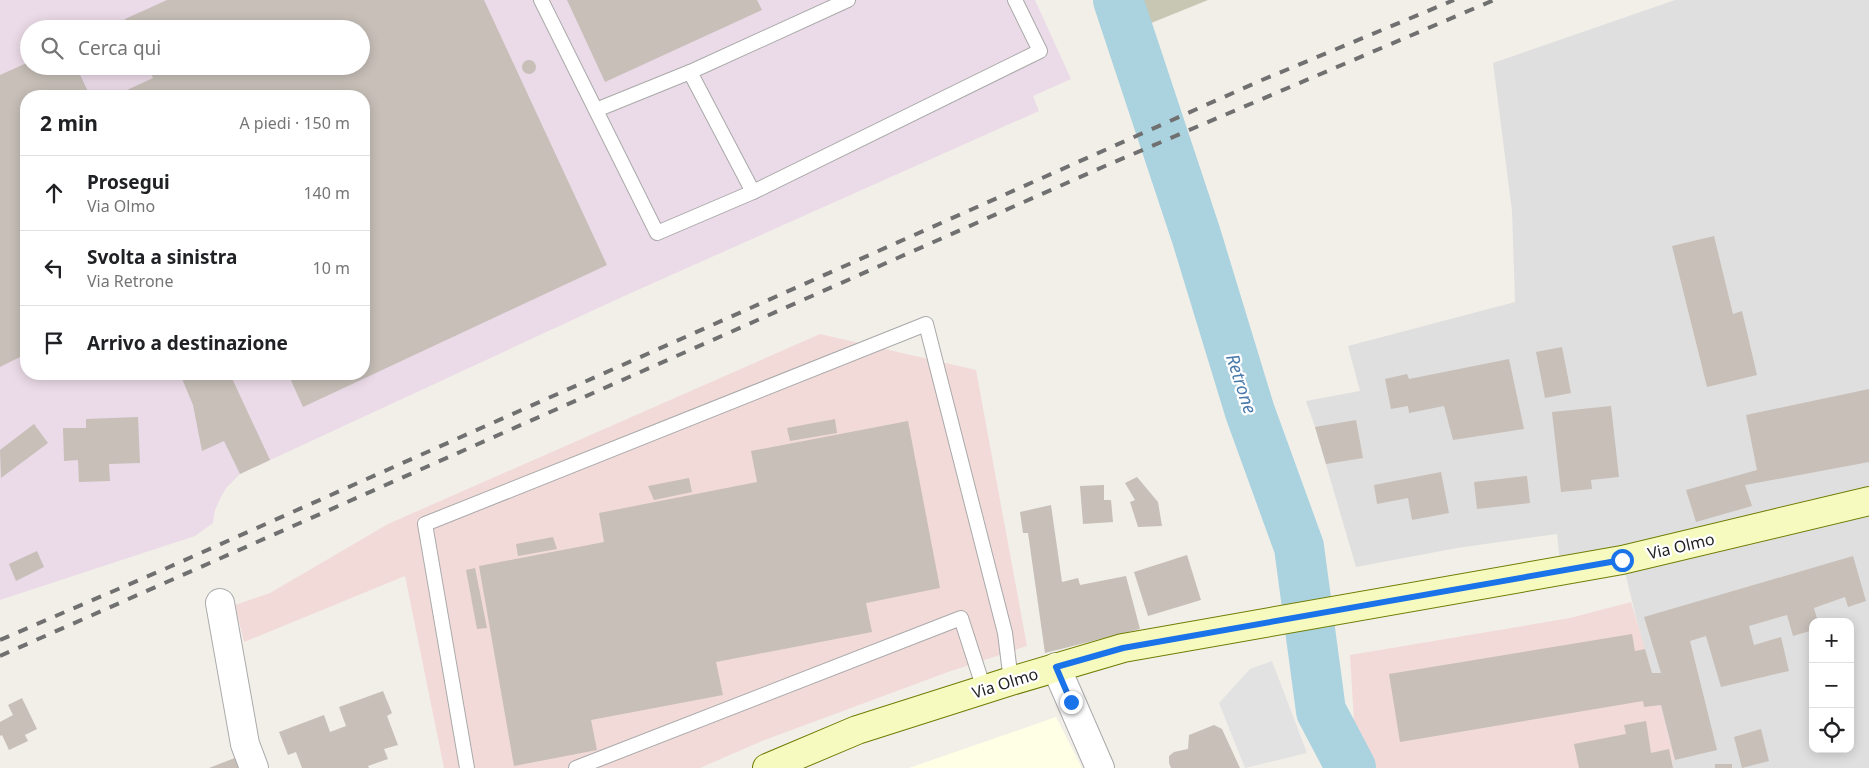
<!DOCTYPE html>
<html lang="it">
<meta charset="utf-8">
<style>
:root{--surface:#fff;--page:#f2f2f2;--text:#202124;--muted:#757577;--line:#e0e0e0}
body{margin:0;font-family:"Noto Sans",sans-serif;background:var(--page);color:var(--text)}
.controls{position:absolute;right:15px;bottom:15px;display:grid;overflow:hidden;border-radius:10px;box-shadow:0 2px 12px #0003}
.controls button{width:45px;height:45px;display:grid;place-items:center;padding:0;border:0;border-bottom:1px solid var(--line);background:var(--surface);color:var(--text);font:25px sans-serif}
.stop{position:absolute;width:15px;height:15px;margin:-11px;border:4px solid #1a73e8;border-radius:50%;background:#fff}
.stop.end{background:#1a73e8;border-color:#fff;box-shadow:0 1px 5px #0008}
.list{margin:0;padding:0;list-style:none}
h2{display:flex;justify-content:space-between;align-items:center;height:65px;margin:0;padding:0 20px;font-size:21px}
h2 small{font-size:16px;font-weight:400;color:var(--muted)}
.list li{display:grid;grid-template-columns:32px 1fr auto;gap:15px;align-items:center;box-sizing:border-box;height:75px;padding:0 20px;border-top:1px solid var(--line)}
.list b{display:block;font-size:19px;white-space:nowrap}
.list p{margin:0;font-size:16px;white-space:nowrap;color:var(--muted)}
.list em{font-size:16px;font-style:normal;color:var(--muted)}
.icon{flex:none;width:28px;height:28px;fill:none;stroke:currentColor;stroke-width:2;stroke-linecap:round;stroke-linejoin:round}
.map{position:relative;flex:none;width:1869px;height:768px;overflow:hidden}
.search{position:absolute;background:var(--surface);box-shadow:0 2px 12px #0003;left:20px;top:20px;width:350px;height:55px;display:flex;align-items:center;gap:12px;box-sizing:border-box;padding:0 18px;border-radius:28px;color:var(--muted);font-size:19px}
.panel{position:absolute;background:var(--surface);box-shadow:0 2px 12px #0003;left:20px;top:90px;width:350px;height:290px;border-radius:20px}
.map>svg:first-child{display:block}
.residential{fill:#e0dfdf;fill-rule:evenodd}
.commercial{fill:#f2dad9}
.industrial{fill:#ebdbe8;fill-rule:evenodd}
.education{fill:#ffffe5}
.construction{fill:#c7c7b4}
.parking{fill:#e2e2e2}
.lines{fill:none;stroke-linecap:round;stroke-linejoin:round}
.river{stroke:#aad3df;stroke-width:50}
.building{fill:#c7bfb8}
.service-casing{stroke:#a9a9a9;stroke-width:16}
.minor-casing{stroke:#a9a9a9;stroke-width:30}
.secondary-casing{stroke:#707d05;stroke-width:30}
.service{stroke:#fff;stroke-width:14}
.minor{stroke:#fff;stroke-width:28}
.secondary{stroke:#f7fabf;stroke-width:28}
.rail{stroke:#707070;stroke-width:4;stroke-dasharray:10 10;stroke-linecap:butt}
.route{stroke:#1a73e8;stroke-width:6}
.labels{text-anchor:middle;stroke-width:4.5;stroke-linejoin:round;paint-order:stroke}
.street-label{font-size:16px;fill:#222;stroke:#fff}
.water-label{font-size:18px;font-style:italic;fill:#4a7aab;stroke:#fff}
</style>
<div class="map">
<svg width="1869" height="768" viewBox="0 0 1869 768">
<rect width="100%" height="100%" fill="#f2efe9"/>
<!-- residential -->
<path class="residential" d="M1675 0H1869V768H1673L1622 560 1561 572 1557 534 1457 548 1356 567 1315 427 1306 401 1360 391 1348 346 1515 302 1512 211 1493 63ZM1813 622H1850V749H1813Z"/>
<!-- commercial -->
<g class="commercial">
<path d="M820 334 976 370 1027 646 948 672 762 741 700 768H444L405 576 244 642 235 605 270 593 388 524Z"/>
<path d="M1631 602 1652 673 1675 760 1672 761 1673 768H1370L1355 738 1350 655 1570 618Z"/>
</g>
<!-- industrial -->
<path class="industrial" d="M0 0H1035L1071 79 1033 96 1039 111 622 297 240 474 226 488 220 499 215 510 213 523 195 536 0 600ZM29 29H361V66H29ZM26 96H364V374H26Z"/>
<!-- education -->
<path class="education" d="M1056 717 1082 768H909Z"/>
<!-- construction -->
<path class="construction" d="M1117 0H1208L1129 32Z"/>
<!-- parking -->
<path class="parking" d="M1272 661 1307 753 1245 768 1219 703 1250 669Z"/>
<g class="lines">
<!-- river -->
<path class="river" d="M1118 0 1196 235 1250 412 1299 547 1321 711 1351 768"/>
</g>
<!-- building -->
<g class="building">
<path d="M167 0H484L607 265 303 407 288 374H364V96H130L127 90 153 78 147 66H361V29H130L125 19Z"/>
<path d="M567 0H757L762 10 605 82Z"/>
<circle cx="529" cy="67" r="7"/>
<path d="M29 62V66H76L90 96H26V354L0 367V75Z"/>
<path d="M1714 236 1733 314 1742 311 1757 375 1707 387 1672 246Z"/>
<path d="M1562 347 1571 393 1545 398 1536 352Z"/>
<path d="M1509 359 1524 429 1453 440 1444 406 1409 413 1408 406 1391 409 1385 379 1407 374 1409 379Z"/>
<path d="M180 374H230L270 460 240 474 224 441 202 451 193 405Z"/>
<path d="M1869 389V462L1745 485 1752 506 1696 522 1686 490 1757 470 1746 415Z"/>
<path d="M1611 406 1619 477 1591 480 1592 489 1561 492 1552 412Z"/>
<path d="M138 417 140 463 109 464 110 481 79 482 78 460 64 461 63 428H86V419Z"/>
<path d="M835 419 837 433 790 441 787 428Z"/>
<path d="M1356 420 1363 458 1326 464 1315 427Z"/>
<path d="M908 421 940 588 866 603 872 632 716 662 723 695 591 720 597 750 514 766 479 566 604 542 599 513 757 482 751 451Z"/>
<path d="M34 424 48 443 1 478 0 450Z"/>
<path d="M1441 472 1449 513 1412 520 1408 498 1377 504 1374 485Z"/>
<path d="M1527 476 1530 503 1477 509 1474 482Z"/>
<path d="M1137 477 1158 502 1162 526 1138 527 1130 502 1135 500 1125 483Z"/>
<path d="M689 478 692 492 654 500 648 486Z"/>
<path d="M1104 485V500H1111L1113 522 1083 524 1080 486Z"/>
<path d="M1051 505 1062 582 1078 578 1080 585 1126 576 1140 629 1045 653 1028 533H1023L1020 512Z"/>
<path d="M553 537 557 549 518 556 516 544Z"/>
<path d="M37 551 44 567 16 581 9 564Z"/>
<path d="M1187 555 1201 600 1148 616 1134 572Z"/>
<path d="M1853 556 1866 601 1848 607 1845 597 1814 608 1818 622H1813V630L1793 636 1787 615 1749 626 1754 645 1781 637 1789 671 1721 687 1706 636 1690 641 1717 750 1675 760 1661 705 1644 707 1643 701 1400 742 1389 674 1632 634 1635 651 1645 649 1652 673H1661L1644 617Z"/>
<path d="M475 568 487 628 477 629 466 570Z"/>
<path d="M383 691 392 713 387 716 398 745 384 749 388 759 368 766 369 768H302L296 752 288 755 279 732 324 715 330 732 346 726 339 707Z"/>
<path d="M22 698 37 729 25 735 28 741 9 750 2 735 0 736V722L13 715 8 705Z"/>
<path d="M1646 721 1651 753 1669 749 1673 768H1579L1574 744 1626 734 1624 725Z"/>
<path d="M1214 725 1222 729 1240 768H1171L1169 763V756L1174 752 1188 749 1189 735Z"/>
<path d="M1761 729 1769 761 1742 768 1734 737Z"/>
<path d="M245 754 250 768H209Z"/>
<rect x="1715" y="764" width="17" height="4"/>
</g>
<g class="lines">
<!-- service casing -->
<g class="service-casing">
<g id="service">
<path d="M541 0 657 233 753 192 690 72 596 110"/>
<path d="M690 72 848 0"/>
<path d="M753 192 1040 51 1015 0"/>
<path d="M467 768 425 524 926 324 1005 633 1011 681"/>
<path d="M576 768 961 618 984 689"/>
</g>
</g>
<!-- minor casing -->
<g class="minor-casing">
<g id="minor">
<path d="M220 603 245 744 254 768"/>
<path d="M1056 667 1100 768"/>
</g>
</g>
<!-- secondary casing -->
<g class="secondary-casing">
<path id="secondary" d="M767 768 857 730 1011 681 1123 648 1622 560 1869 501"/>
</g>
<!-- service -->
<use href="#service" class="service"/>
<!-- minor -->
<use href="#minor" class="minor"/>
<!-- secondary -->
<use href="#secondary" class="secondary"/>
<!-- rail -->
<g class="rail">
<path d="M0 640 167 568 1262 80 1454 0"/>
<path d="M0 656 1105 166 1494 0"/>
</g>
</g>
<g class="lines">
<!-- route -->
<path class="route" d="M1071 702 1056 667 1123 648 1622 560"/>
</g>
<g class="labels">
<!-- street labels -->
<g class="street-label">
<text transform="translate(1681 546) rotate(-13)" y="6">Via Olmo</text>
<text transform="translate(1005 683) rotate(-17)" y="6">Via Olmo</text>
</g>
<!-- water labels -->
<g class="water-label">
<text transform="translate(1241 384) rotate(72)" y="6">Retrone</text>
</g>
</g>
</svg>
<div class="controls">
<button>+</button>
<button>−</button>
<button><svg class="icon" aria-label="locate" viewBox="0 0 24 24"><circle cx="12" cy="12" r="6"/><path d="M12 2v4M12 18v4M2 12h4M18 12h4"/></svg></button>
</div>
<div class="stop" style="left:1622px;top:560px"></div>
<div class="stop end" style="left:1071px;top:702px"></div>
<div class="search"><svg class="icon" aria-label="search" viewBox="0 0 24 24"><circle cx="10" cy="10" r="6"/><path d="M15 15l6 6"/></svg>Cerca qui</div>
<section class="panel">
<h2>2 min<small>A piedi · 150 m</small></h2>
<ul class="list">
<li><svg class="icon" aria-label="ahead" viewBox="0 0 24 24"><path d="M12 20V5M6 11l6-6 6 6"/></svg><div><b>Prosegui</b><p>Via Olmo</p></div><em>140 m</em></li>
<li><svg class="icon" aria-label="left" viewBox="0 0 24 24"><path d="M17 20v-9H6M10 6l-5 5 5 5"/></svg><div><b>Svolta a sinistra</b><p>Via Retrone</p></div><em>10 m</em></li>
<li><svg class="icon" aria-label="arrive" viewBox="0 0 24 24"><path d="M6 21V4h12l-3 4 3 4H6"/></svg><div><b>Arrivo a destinazione</b></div></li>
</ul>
</section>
</div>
